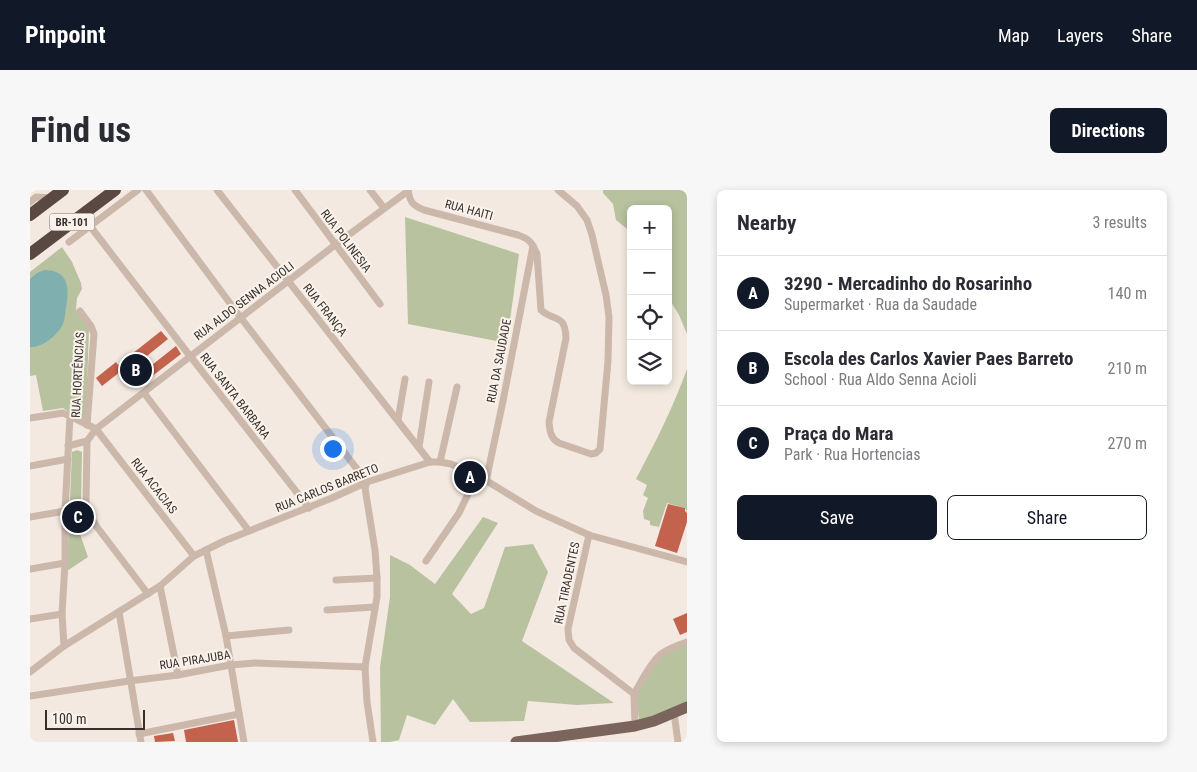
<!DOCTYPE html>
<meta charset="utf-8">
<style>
:root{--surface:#fff;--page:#f7f7f7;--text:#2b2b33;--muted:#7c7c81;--line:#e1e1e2;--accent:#111827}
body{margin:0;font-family:"Roboto Condensed",sans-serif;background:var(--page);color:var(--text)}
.controls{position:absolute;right:15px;top:15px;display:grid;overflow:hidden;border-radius:8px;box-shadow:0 2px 8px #0003}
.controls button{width:45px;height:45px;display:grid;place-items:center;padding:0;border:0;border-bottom:1px solid var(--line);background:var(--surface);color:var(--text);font:25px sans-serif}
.scale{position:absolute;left:15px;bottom:12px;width:100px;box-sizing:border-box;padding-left:5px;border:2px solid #392e2a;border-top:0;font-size:14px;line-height:18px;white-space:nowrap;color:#392e2a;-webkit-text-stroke:4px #faf3ec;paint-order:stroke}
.you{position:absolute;left:302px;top:258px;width:18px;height:18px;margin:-12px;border:4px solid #fff;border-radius:50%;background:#1a73e8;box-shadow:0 0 0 8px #1a73e833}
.badge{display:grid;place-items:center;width:32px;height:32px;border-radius:50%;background:var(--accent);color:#fff;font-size:16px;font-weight:700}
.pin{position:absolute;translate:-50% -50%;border:2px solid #fff;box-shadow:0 1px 5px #0006}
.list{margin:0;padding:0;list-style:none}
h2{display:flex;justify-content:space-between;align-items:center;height:65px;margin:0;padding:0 20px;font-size:21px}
h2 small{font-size:16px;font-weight:400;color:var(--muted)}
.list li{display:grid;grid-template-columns:32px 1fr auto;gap:15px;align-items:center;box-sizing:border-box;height:75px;padding:0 20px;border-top:1px solid var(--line)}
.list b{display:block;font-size:19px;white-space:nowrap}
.list p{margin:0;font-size:16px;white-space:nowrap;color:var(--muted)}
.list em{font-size:16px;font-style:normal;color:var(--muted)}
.actions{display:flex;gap:10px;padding:15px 20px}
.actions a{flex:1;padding:11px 0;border:1px solid var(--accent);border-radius:8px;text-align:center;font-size:18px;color:var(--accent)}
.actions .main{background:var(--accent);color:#fff}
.icon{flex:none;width:28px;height:28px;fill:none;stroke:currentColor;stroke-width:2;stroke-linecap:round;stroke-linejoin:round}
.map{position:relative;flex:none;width:657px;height:552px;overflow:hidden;border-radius:8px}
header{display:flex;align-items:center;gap:30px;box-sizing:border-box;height:70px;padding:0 25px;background:var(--accent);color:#fff}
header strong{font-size:24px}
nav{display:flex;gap:28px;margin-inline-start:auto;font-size:18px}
.intro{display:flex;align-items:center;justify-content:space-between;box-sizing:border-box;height:120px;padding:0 30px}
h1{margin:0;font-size:35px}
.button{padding:12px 22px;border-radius:8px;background:var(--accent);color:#fff;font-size:18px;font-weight:700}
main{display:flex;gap:30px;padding:0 30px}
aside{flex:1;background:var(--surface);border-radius:8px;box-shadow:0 2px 8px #0003}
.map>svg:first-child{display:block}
.green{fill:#b8c29f}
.water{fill:#7fafae}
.building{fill:#c3624d}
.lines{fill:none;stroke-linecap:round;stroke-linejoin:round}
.street{stroke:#cbb8ab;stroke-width:7}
.primary{stroke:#7a645c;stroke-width:11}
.highway{stroke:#5a4842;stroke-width:12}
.labels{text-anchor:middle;stroke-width:4;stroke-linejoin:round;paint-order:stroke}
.shield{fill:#faf3ec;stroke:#736964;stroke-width:1}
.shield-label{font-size:11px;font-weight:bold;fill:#392e2a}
.street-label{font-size:12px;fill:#392e2a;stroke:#faf3ec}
</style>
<header>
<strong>Pinpoint</strong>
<nav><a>Map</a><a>Layers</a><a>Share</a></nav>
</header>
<div class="intro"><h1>Find us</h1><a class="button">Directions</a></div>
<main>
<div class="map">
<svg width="657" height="552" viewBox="0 0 657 552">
<rect width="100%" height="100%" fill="#f3e9e0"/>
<!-- green -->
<g class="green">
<path d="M573 0H657V144L649 125 638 107V19H601V46L597 39 586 30 583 14 573 3Z"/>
<path d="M375 27 489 64 477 153 378 134Z"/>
<path d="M32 57 42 72 51 93 52 99 47 108 46 120 56 130 59 138 56 228 51 230 33 218 13 221 6 185 0 186V82Z"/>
<path d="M657 179V322L655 318 637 313 629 337 620 335V331L614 329 613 321 618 308 613 305 617 295 606 289C625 253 643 218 657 179Z"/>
<path d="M47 260 52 262 51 313 62 337 50 344 58 367 37 381 42 262Z"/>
<path d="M453 327 468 333 422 404 441 424 454 418 475 357 503 354 518 382 492 451 584 513 547 515 498 511 494 531 440 532 423 509 405 535 377 525 369 550 360 552H351L350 477 360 407V365L380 375 405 394Z"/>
<path d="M657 451V518L610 535 607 516 604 510 623 474 629 467Z"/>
</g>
<!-- water -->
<path class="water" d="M14 80C38 80 40 97 36 117 35 123 35 131 32 136 26 146 12 158 0 157V89L7 83Z"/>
<!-- building -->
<g class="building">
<path d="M131 141 138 149 97 182 95 178 72 196 66 188 86 172 88 175Z"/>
<path d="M146 156 151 164 108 197 103 190Z"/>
<path d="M638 314 655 318V321L657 323V332L647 363 625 356Z"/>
<path d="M657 423V442L650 445 643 429Z"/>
<path d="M204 530 208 552H156L154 540Z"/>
<path d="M143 543 145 551 125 552 124 546Z"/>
</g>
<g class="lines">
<!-- street -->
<g class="street">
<path d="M116 0 211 128 337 292 335 298 345 360 347 388V407L335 477 337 512 343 552"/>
<path d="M187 0 400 272"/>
<path d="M265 0 350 114"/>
<path d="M340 0 354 18"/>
<path d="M378 0C380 12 382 15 394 20L488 45C500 49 502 53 507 64L511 120C524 132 535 123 536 148L519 232C520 241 520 248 529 253L561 264 566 263 570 259 578 171 579 127 576 105 562 45 557 30 547 16 528 0"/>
<path d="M0 12 6 7 22 8"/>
<path d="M60 36 160 166 279 318"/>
<path d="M39 52 108 0"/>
<path d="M50 121 61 136 64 144 57 235"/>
<path d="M114 203 219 341"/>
<path d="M0 228 33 223 40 226 66 239 164 366"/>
<path d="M368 230 375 189"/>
<path d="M38 256 57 251"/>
<path d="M389 257 399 192"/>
<path d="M410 272 427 197"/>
<path d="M0 276 38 269"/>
<path d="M456 291 473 211 503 56"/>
<path d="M0 327 35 321"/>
<path d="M559 345 538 439 539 450 544 458 604 504 605 536"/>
<path d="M176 360 196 446 214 552"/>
<path d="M396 371 429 323 447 285"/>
<path d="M0 379 35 373"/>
<path d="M306 390 347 388"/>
<path d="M130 396 148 485"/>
<path d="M118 404 67 337 60 326 56 313 57 251 66 239 305 55 378 1"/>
<path d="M297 420 345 417"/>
<path d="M89 422 111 552"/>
<path d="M0 429 32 424"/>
<path d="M196 446 259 440"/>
<path d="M34 456 32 424 35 373V321L40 226"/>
<path d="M0 482 34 456 130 396 164 366 194 351 302 308 337 292 400 272H410L421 274 447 285 506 321 559 345 657 372"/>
<path d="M604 504C611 492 620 473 631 464 639 458 648 455 657 452"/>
<path d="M0 506 99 491 148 485 200 475 225 473 335 477"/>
<path d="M644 523 648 552"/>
<path d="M109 544 209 524"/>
</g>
<!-- primary -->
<path class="primary" d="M486 552 605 536 624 531 657 517"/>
<!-- highway -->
<g class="highway">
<path d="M0 25 33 0"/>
<path d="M0 64 85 0"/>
</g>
</g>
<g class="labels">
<!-- shield labels -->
<rect class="shield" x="19.5" y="23.5" width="45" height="17" rx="4"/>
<g class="shield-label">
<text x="42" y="36">BR-101</text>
</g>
<!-- street labels -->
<g class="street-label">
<text transform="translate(439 20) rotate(15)" y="4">RUA HAITI</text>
<text transform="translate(316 51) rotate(53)" y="4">RUA POLINESIA</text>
<text transform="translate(214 111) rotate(-37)" y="4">RUA ALDO SENNA ACIOLI</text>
<text transform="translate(295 120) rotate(52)" y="4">RUA FRANÇA</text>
<text transform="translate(469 171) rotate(-79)" y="4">RUA DA SAUDADE</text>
<text transform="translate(48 185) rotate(-87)" y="4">RUA HORTÊNCIAS</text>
<text transform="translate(205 206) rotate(52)" y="4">RUA SANTA BARBARA</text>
<text transform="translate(124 296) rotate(52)" y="4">RUA ACACIAS</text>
<text transform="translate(297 298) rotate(-22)" y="4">RUA CARLOS BARRETO</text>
<text transform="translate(537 393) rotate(-78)" y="4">RUA TIRADENTES</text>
<text transform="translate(165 470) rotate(-9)" y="4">RUA PIRAJUBA</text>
</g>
</g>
</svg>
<div class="controls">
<button>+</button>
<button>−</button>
<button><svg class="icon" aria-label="locate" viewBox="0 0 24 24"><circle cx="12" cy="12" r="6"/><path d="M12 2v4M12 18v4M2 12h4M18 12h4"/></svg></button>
<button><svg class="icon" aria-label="layers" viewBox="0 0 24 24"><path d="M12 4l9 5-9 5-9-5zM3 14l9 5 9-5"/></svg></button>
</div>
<div class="scale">100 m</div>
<div class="you"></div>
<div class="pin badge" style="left:440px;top:287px">A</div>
<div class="pin badge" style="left:106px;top:180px">B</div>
<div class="pin badge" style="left:48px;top:327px">C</div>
</div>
<aside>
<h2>Nearby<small>3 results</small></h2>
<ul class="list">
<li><span class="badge">A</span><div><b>3290 - Mercadinho do Rosarinho</b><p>Supermarket · Rua da Saudade</p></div><em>140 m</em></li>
<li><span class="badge">B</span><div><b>Escola des Carlos Xavier Paes Barreto</b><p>School · Rua Aldo Senna Acioli</p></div><em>210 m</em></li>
<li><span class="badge">C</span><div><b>Praça do Mara</b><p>Park · Rua Hortencias</p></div><em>270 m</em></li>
</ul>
<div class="actions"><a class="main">Save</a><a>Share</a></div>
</aside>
</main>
